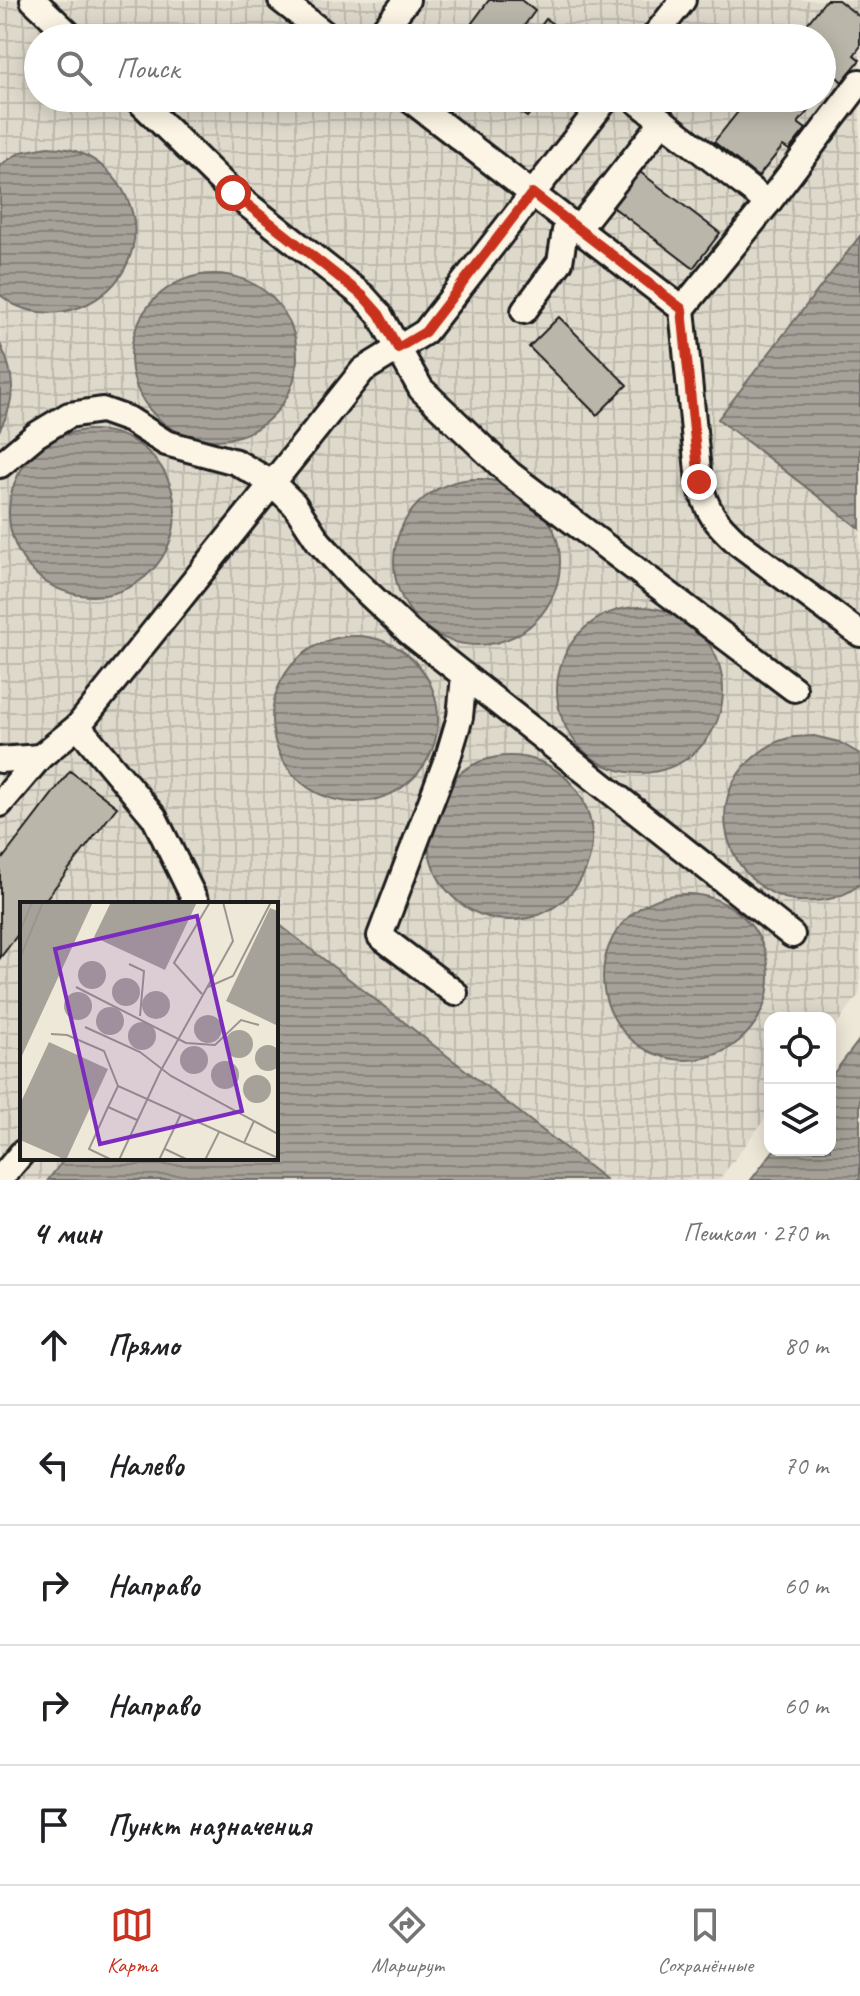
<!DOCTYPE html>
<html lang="ru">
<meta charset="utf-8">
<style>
:root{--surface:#fff;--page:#f6f6f6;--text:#202124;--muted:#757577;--line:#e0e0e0;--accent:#c8321e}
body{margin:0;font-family:Caveat,sans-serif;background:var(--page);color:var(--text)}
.controls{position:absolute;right:24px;bottom:24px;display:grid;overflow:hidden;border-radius:16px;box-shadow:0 4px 20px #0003}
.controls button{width:72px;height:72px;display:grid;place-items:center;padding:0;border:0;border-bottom:2px solid var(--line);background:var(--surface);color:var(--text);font:40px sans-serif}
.stop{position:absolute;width:24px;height:24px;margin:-18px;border:6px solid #c8321e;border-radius:50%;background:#fff}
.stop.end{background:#c8321e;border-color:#fff;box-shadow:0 2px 8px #0008}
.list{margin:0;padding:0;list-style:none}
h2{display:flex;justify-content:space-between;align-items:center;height:104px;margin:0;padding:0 32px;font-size:34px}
h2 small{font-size:26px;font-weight:400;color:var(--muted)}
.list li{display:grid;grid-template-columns:52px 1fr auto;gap:24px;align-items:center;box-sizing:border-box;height:120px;padding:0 32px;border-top:2px solid var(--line)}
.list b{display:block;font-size:30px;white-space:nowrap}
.list em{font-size:26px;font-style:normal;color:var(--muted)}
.icon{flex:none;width:44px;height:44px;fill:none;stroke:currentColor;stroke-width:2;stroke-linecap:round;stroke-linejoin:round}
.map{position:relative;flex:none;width:860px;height:1180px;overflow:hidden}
.search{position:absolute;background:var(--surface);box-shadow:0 4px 20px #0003;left:24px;right:24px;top:24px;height:88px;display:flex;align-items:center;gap:20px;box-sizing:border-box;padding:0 28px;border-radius:44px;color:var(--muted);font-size:30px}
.sheet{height:704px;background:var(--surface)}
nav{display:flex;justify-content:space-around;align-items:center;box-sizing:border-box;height:112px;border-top:2px solid var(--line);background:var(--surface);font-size:22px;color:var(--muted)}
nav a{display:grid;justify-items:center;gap:4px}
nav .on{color:var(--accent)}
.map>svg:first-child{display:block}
.industrial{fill:url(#industrial-grid);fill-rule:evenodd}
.water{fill:url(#water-rules);stroke:#6f6c67;stroke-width:2}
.building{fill:#bab6aa;stroke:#1c1c1c;stroke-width:2}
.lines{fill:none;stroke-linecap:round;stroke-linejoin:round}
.minor-casing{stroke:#1c1c1c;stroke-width:30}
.minor{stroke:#fcf5e5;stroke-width:24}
.route{stroke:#c8321e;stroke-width:10}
.inset-road{fill:none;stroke:#9a968d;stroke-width:2}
.view{fill:#7b2cbf;fill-opacity:0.15;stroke:#7b2cbf;stroke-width:4}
.inset-edge{fill:none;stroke:#1c1c1c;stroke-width:4}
</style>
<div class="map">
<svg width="860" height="1180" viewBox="0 0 860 1180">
<defs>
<pattern id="industrial-grid" width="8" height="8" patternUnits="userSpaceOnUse" patternTransform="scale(2)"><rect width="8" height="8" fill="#ded9cb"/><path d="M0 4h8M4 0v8" fill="none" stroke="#bebaae"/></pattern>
<pattern id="water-rules" width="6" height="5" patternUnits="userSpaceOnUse" patternTransform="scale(2)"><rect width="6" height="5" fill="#a7a299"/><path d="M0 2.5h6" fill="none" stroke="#87837c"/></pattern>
</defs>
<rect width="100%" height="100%" fill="#eee8d9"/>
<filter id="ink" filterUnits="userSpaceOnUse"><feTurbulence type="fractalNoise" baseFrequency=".0125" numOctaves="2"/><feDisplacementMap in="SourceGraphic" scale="16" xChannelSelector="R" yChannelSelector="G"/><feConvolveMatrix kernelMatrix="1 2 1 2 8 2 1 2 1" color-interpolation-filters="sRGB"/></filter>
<g filter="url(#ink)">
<!-- industrial -->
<path class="industrial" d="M0 0H860V993L830 1033V1018H770V1112L719 1180H0ZM38 38H822V98H38ZM22 904H276V1158H22Z"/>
<!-- water -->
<g class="water">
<path d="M48 147C57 148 69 148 78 152 121 169 147 217 128 262 110 304 58 325 15 305 10 303 5 298 0 295V165L21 152Z"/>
<path d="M860 236V529L718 419Z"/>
<circle cx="214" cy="357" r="83"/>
<path d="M0 344C15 374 17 399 0 429Z"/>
<circle cx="92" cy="513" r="83"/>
<circle cx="477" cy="562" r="83"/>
<circle cx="640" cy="690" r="83"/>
<circle cx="355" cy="719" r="83"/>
<path d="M814 736 839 742 860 754V884C847 895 831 900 815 901 739 908 693 810 752 759 762 750 775 741 789 738 797 736 806 737 814 736Z"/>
<circle cx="510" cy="838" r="82"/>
<circle cx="686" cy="977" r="83"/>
<path d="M276 922 606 1180H48L65 1158H276Z"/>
<path d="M860 1039V1180H751L774 1150H830V1078Z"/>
</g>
<!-- building -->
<g class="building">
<path d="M489 0H521L535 11 515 38H461Z"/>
<path d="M826 0H838L860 17V47L854 55 860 60 842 82 836 76 822 94V38H796Z"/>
<path d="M546 19 572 38H532Z"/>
<path d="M500 98H541L527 117Z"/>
<path d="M749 98H819L798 123 806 129 789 150 783 146 758 177 714 142Z"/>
<path d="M640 172 720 233 693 268 613 207Z"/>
<path d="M559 317 627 385 597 415 529 347Z"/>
<path d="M70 771 117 807 42 904H22V929L0 958V862Z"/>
</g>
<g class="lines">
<!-- minor casing -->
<g class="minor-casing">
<g id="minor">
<path d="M33 0 73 38"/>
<path d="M281 0 330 38"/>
<path d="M377 38 407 0"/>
<path d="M653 38 683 0"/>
<path d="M136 98 233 193 363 296 379 314 421 389 510 474 794 689"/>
<path d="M408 98 682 309 699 482C707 512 715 522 738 543L860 634"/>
<path d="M633 98 768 203 682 309"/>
<path d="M768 203 860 82"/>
<path d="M578 229 663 121"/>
<path d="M524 311 560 262 565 231 571 223"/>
<path d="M0 465 36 435 69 415 102 410 130 420 166 443 236 462 272 483 294 504 319 542 352 578 409 632 792 935"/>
<path d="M78 726 154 817 197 904"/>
<path d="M0 760 40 757"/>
<path d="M0 804 40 757 78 726 363 370 425 332 607 98"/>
<path d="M455 993 380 936 449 754 460 717 464 676"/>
<path d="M0 1179 22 1153"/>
</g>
</g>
<!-- minor -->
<use href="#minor" class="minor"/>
</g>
</g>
<g class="lines" filter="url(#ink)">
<!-- route -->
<path class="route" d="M233 193 363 296 379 314 398 348 425 332 532 193 682 309 699 482"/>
</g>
<!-- overview -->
<g transform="translate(20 902)">
<rect width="258" height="258" fill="#eee8d9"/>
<path d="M0 0H73L0 158ZM91 0H177L145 68 74 35ZM250 6 258 9V124L206 99ZM58 73a14 14 0 1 1 28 0a14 14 0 1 1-28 0ZM92 90a14 14 0 1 1 28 0a14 14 0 1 1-28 0ZM122 103a14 14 0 1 1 28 0a14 14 0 1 1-28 0ZM44 104a14 14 0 1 1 28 0a14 14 0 1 1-28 0ZM76 119a14 14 0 1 1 28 0a14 14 0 1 1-28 0ZM174 127a14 14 0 1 1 28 0a14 14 0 1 1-28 0ZM108 134a14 14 0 1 1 28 0a14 14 0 1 1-28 0ZM205 142a14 14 0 1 1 28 0a14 14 0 1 1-28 0ZM29 140 88 167 46 258 0 238V202ZM235 156a13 13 0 1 1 26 0a13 13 0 1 1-26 0ZM160 158a14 14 0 1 1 28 0a14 14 0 1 1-28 0ZM191 173a14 14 0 1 1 28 0a14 14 0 1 1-28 0ZM223 187a14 14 0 1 1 28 0a14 14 0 1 1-28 0Z" fill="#a7a299"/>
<path class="inset-road" d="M0 30 12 0M0 56 23 0M109 62 124 69 120 114M56 85 166 141 195 143 221 118 239 123M188 85 213 74 251 0M182 92 154 61 190 0M65 125 120 150 151 174 258 232M31 132 47 133 84 149 98 184 258 256M98 184 88 205 117 218M88 205 69 247 92 258M224 241 234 219M145 247 168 258M99 258 140 170 213 39 203 0M139 258 161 212M185 258 199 230"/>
<path class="view" d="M177 14 222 209 80 242 35 47Z"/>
<rect width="258" height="258" class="inset-edge"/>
</g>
</svg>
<div class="controls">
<button><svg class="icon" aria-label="locate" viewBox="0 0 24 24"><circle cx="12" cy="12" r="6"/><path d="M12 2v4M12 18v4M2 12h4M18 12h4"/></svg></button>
<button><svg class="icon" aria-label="layers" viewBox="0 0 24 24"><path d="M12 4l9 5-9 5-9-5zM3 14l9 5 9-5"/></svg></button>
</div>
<div class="stop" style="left:233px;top:193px"></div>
<div class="stop end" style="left:699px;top:482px"></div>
<div class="search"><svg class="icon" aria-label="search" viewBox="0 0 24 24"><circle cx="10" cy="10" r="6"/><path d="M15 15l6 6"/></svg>Поиск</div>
</div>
<section class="sheet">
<h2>4 мин<small>Пешком · 270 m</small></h2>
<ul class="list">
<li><svg class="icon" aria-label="ahead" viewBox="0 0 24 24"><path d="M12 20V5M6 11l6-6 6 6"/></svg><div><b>Прямо</b></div><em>80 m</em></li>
<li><svg class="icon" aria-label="left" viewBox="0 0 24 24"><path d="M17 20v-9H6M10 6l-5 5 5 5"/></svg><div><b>Налево</b></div><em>70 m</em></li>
<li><svg class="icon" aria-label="right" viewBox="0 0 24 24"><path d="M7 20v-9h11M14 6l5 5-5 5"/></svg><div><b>Направо</b></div><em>60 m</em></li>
<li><svg class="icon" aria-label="right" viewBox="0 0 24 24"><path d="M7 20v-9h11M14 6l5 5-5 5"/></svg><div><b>Направо</b></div><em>60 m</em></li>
<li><svg class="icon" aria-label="arrive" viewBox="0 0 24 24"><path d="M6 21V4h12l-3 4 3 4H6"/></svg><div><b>Пункт назначения</b></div></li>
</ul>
</section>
<nav>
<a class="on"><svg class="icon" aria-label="map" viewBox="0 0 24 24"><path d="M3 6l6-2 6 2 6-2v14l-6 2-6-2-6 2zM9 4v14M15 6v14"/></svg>Карта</a>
<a><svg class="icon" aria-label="directions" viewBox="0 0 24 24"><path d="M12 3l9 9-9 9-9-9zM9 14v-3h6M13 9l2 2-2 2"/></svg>Маршрут</a>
<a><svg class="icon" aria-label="saved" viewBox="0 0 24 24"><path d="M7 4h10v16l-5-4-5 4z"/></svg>Сохранённые</a>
</nav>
